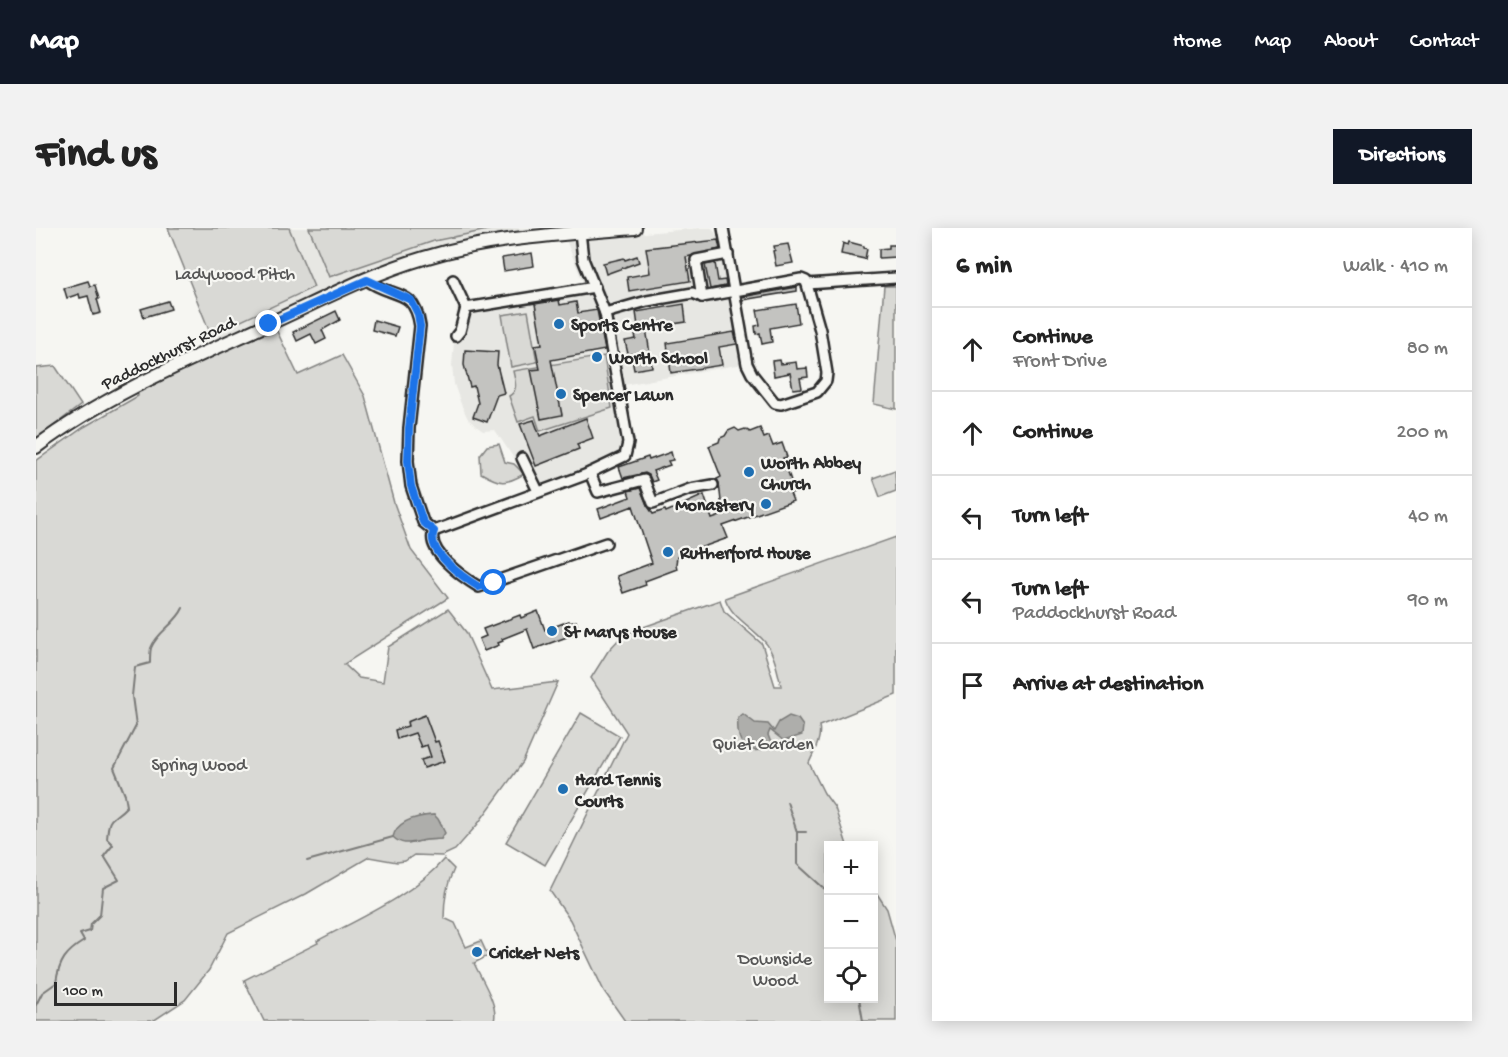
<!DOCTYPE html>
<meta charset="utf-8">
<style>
:root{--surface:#fff;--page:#f2f2f2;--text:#222;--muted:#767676;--line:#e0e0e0;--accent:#111827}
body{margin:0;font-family:"Gochi Hand",sans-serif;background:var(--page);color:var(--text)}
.controls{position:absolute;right:18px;bottom:18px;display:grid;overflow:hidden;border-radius:0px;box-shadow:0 3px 15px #0003}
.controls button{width:54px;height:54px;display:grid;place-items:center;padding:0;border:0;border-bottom:2px solid var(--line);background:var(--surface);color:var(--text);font:30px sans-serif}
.scale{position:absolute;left:18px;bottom:15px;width:123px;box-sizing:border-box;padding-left:6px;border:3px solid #2b2b2b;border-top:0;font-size:16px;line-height:21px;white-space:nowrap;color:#2b2b2b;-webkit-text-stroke:4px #f6f6f2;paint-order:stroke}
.stop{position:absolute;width:18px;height:18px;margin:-14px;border:4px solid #1a73e8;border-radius:50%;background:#fff}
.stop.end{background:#1a73e8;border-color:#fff;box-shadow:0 2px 6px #0008}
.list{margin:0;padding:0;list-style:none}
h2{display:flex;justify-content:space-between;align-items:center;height:78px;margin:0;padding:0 24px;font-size:26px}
h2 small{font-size:20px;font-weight:400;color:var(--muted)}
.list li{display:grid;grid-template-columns:39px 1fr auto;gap:18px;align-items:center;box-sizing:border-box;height:84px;padding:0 24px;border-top:2px solid var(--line)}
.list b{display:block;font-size:22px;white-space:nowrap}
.list p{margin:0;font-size:20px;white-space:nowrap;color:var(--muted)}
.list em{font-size:20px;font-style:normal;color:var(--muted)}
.icon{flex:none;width:33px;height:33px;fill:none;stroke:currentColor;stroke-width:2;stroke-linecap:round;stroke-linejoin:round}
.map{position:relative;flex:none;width:860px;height:793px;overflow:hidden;border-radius:0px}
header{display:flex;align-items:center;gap:36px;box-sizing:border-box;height:84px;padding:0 30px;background:var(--accent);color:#fff}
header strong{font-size:28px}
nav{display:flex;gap:33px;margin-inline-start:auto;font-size:21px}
.intro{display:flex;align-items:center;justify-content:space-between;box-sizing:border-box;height:144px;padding:0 36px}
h1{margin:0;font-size:42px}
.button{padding:15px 27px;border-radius:0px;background:var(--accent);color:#fff;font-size:21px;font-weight:700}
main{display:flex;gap:36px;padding:0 36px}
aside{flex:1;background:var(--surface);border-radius:0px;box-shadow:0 3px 15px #0003}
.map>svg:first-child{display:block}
.built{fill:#e7e7e3}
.green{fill:#d9d9d5;stroke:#828280;stroke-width:1.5;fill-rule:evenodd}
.water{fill:#aeaeab;stroke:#7a7a78;stroke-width:1.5}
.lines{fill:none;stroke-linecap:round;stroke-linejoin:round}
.stream{stroke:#7a7a78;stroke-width:2}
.building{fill:#c3c3c0;stroke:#2b2b2b;stroke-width:1.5}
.minor-casing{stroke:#2b2b2b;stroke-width:14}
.major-casing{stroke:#2b2b2b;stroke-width:16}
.minor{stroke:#f6f6f2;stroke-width:9}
.major{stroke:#f6f6f2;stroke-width:12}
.route{stroke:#1a73e8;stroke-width:8}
.poi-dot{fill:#1f6fb2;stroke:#f6f6f2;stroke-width:2}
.labels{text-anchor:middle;stroke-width:4.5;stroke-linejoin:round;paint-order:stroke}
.park-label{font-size:18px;fill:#565656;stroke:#f6f6f2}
.poi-label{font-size:18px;font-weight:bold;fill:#2b2b2b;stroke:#f6f6f2;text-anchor:start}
.street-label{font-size:18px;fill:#2b2b2b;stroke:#f6f6f2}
</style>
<header>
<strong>Map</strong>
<nav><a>Home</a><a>Map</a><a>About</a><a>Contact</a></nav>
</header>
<div class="intro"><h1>Find us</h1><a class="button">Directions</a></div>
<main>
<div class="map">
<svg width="860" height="793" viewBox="0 0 860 793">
<rect width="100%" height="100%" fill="#f6f6f2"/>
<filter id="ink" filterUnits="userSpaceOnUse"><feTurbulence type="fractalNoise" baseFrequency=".0167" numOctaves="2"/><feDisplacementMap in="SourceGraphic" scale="12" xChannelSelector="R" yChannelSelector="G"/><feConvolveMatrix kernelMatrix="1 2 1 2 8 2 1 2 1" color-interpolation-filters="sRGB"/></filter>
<g filter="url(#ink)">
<!-- built -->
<g class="built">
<path d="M132 0H557L443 13 180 115Z"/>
<path d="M665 0H676L683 11 707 136 576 159 586 223 583 229 511 258 493 253 459 202 447 203 440 198 432 191 425 176 418 156 416 137 421 80 539 61 548 57 530 12Z"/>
</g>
<!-- green -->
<g class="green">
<path d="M132 0H253L278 59 175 107Z"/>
<path d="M273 0H461L398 13 293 49Z"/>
<path d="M848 58H860V181L838 176Z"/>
<path d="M492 83 501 134 475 139 466 87Z"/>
<path d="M238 97 262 147 306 127 329 168 358 275 375 322 412 370 308 436 323 450 347 454 352 419 412 381 430 404 456 462 522 454 487 534 441 597 419 622 406 628 378 627 369 633 361 634 333 629 270 666 192 705 173 742 149 772 117 793H0V233L48 199 102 168V163ZM398 587 406 597 405 611 387 612 373 616 378 591 387 588Z"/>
<path d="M568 128 576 180 504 203 499 188 482 194 473 168C483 162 479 153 477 143Z"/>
<path d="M19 138 45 177 0 211V140Z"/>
<path d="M463 216 469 234 478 236 488 246C469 257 464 256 445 245L444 227 451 218Z"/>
<path d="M859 242 860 263 844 269 837 250Z"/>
<path d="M860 309V467L783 498C786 510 778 524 773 535L788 565 799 580 811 617 792 618V770H838V661L851 681 860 713V793H589L568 763 534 692 514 663 591 505 555 450 572 423 585 409 602 401 684 372 688 383 726 416 739 458H745C742 445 738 423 728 413 715 398 696 390 689 370Z"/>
<path d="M545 485 584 508 509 637 470 614Z"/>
<path d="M408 631 418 641C410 657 408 672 408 690L419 695 430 719 445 713 452 728 438 735C445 751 463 777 458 793H228L208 752 282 715 281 713C322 691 378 667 408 631Z"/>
</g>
<!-- water -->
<g class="water">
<path d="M707 486 719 495 732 496 738 503 743 494 753 488 762 491 767 498 766 507 748 513 734 502 732 507 735 515 733 519C708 530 700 512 702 490Z"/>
<path d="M398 587 402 591 409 605 405 611C399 612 391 611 385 613 374 615 366 618 357 609 361 592 382 588 398 587Z"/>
</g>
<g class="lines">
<!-- stream -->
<g class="stream">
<path d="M751 574 761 604V636L792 664"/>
<path d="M761 604H770"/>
<path d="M271 633 357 609"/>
<path d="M823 770 827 793"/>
<path d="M0 777 6 765 20 755C23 733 30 724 48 713L44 706 54 703 55 696 64 687 67 660 83 652 68 628 77 617 71 611C73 585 75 595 91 578L89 567 78 540 100 498 96 468 99 439 114 435C114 431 114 424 115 420 121 404 140 396 147 380"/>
</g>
</g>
<!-- building -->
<g class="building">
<path d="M682 12 684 21 650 29 654 53 593 63 591 49 614 45 610 20Z"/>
<path d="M813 14 828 18V20L831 21 829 31 805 26 807 15 812 17Z"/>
<path d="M752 16 757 35 740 38 737 23 739 22 738 18Z"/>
<path d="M853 17H860V29L843 30V21L853 20Z"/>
<path d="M496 25 498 38 468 43 466 30Z"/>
<path d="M601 28 603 34 570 46 567 35 588 30 589 32Z"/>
<path d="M679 35 682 53 689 52 690 58 674 61 669 37Z"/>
<path d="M52 53 54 58 59 57 63 71H61L65 85 57 87 52 68 44 70 43 66 31 70 28 60Z"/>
<path d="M761 59V63L706 72V69Z"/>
<path d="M523 72 524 77 540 74 542 85 561 82 569 122 515 132 526 187 505 191 495 142 504 141 499 117 506 116 499 76Z"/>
<path d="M132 73 135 81 108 89 105 81Z"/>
<path d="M648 76 650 94 610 100 616 139 598 142 595 126H592L589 113 600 111 599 106 603 105 600 84Z"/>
<path d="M760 76 763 95 734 100 736 114 726 116 724 105 720 106 719 98 724 97 721 82Z"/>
<path d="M300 83 304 92 286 102 290 111 280 116 275 106 261 113 257 104Z"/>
<path d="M338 92 362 99 359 108 336 102Z"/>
<path d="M698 104 701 116 683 119 686 137 635 145 631 115Z"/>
<path d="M429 122 462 124 461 137 468 165 461 167 451 194 437 189 442 175 438 158 434 159 428 137Z"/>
<path d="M744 132 745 136 760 134 761 141 771 140 772 149 764 150 766 160 757 161 754 145 738 148 736 133Z"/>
<path d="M550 190 557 210 541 216 543 221 500 238 484 196 498 192 504 208Z"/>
<path d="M699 200 703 203 709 201 714 204 724 200 728 210 733 208 737 218 746 215 751 229 747 230 759 264 754 265 757 273 687 298 692 310 644 327 641 329 640 336 641 341 609 353 610 357 587 365 581 348 616 335 597 278 565 290 562 281 594 269 592 263 604 260 611 277 617 286 629 282 630 284 668 267 676 291 690 286 685 273 683 255 681 251 685 249 673 218 683 214 684 210 689 208 692 203Z"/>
<path d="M635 224 637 232 632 233 634 237 617 243 621 252 616 254 613 247 609 245 587 250 583 239 612 229 613 232Z"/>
<path d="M502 383 509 402 533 393 534 395 540 393 543 402 538 404 539 406 498 421 491 401 466 411 467 413 462 415 463 417 448 423 443 411 450 408 447 401 484 387 485 390Z"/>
<path d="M389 487 399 514 402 513 409 533 388 540 385 532 395 529 391 517 385 519 379 505 361 511 359 502 372 498 371 494Z"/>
</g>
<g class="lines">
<!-- minor casing -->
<g class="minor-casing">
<g id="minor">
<path d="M331 52C356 71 378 58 384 98L373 200 372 233 375 258 387 294 398 303"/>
<path d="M417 52 430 80"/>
<path d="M771 56 860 50"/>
<path d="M666 69 660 32 692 26"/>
<path d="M569 85 611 73 657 65 666 69 765 51 770 53 784 102 791 145 790 153 781 164 745 176 739 175 716 146 711 136 687 0"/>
<path d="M420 108 424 103 430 80 559 59"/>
<path d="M486 230 502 263"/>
<path d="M554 245 562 264 608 252 617 275 654 261 677 257"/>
<path d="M398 303 549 247 589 228 592 215 569 85 547 31 544 4"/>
<path d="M398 303C389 323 428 350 443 359L570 315"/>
</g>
</g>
<!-- major casing -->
<g class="major-casing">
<path id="major" d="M0 219C74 164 158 130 241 92 289 70 337 45 388 30 456 9 528 6 599 0"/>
</g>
<!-- minor -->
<use href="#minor" class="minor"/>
<!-- major -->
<use href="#major" class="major"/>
</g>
</g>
<g class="lines" filter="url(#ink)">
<!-- route -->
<path class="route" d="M233 96 331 52 375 72 382 86 384 98 373 200 372 233 375 258 387 294 398 303C389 323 428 350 443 359L458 355"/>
</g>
<!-- markers -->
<g class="poi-dot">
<circle cx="523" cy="96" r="6"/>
<circle cx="561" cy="129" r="6"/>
<circle cx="525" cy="166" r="6"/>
<circle cx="713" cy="244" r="6"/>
<circle cx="730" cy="276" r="6"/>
<circle cx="632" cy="324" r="6"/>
<circle cx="516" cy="403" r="6"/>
<circle cx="527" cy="561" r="6"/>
<circle cx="441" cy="724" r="6"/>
</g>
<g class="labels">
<!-- park labels -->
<g class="park-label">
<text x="199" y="51">Ladywood Pitch</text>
<text x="727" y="521">Quiet Garden</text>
<text x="163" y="542">Spring Wood</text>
<text x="739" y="736">Downside<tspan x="739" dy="21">Wood</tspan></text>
</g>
<!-- poi labels -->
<g class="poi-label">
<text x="535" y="102">Sports Centre</text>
<text x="573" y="135">Worth School</text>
<text x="537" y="172">Spencer Lawn</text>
<text x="725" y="240">Worth Abbey<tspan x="725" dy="21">Church</tspan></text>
<text x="718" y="282" text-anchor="end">Monastery</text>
<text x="644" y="330">Rutherford House</text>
<text x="528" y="409">St Marys House</text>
<text x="539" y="557">Hard Tennis<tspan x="539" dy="21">Courts</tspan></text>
<text x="453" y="730">Cricket Nets</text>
</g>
<!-- street labels -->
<g class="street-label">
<text transform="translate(132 124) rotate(-26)" y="6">Paddockhurst Road</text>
</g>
</g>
</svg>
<div class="controls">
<button>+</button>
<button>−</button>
<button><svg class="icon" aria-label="locate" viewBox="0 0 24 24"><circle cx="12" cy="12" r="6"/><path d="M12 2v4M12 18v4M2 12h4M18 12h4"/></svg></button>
</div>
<div class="scale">100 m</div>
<div class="stop" style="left:458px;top:355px"></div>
<div class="stop end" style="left:233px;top:96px"></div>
</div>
<aside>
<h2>6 min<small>Walk · 410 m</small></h2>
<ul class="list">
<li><svg class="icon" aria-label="ahead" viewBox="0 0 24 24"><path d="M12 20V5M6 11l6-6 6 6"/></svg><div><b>Continue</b><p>Front Drive</p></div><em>80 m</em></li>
<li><svg class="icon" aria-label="ahead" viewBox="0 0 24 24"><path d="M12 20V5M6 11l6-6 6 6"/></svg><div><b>Continue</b></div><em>200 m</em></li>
<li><svg class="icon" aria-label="left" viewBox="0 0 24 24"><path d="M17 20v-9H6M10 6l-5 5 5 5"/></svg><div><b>Turn left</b></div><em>40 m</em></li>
<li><svg class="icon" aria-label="left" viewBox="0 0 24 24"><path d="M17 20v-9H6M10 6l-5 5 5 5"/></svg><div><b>Turn left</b><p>Paddockhurst Road</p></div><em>90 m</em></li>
<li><svg class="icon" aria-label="arrive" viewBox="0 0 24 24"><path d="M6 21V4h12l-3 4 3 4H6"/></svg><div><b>Arrive at destination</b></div></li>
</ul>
</aside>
</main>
